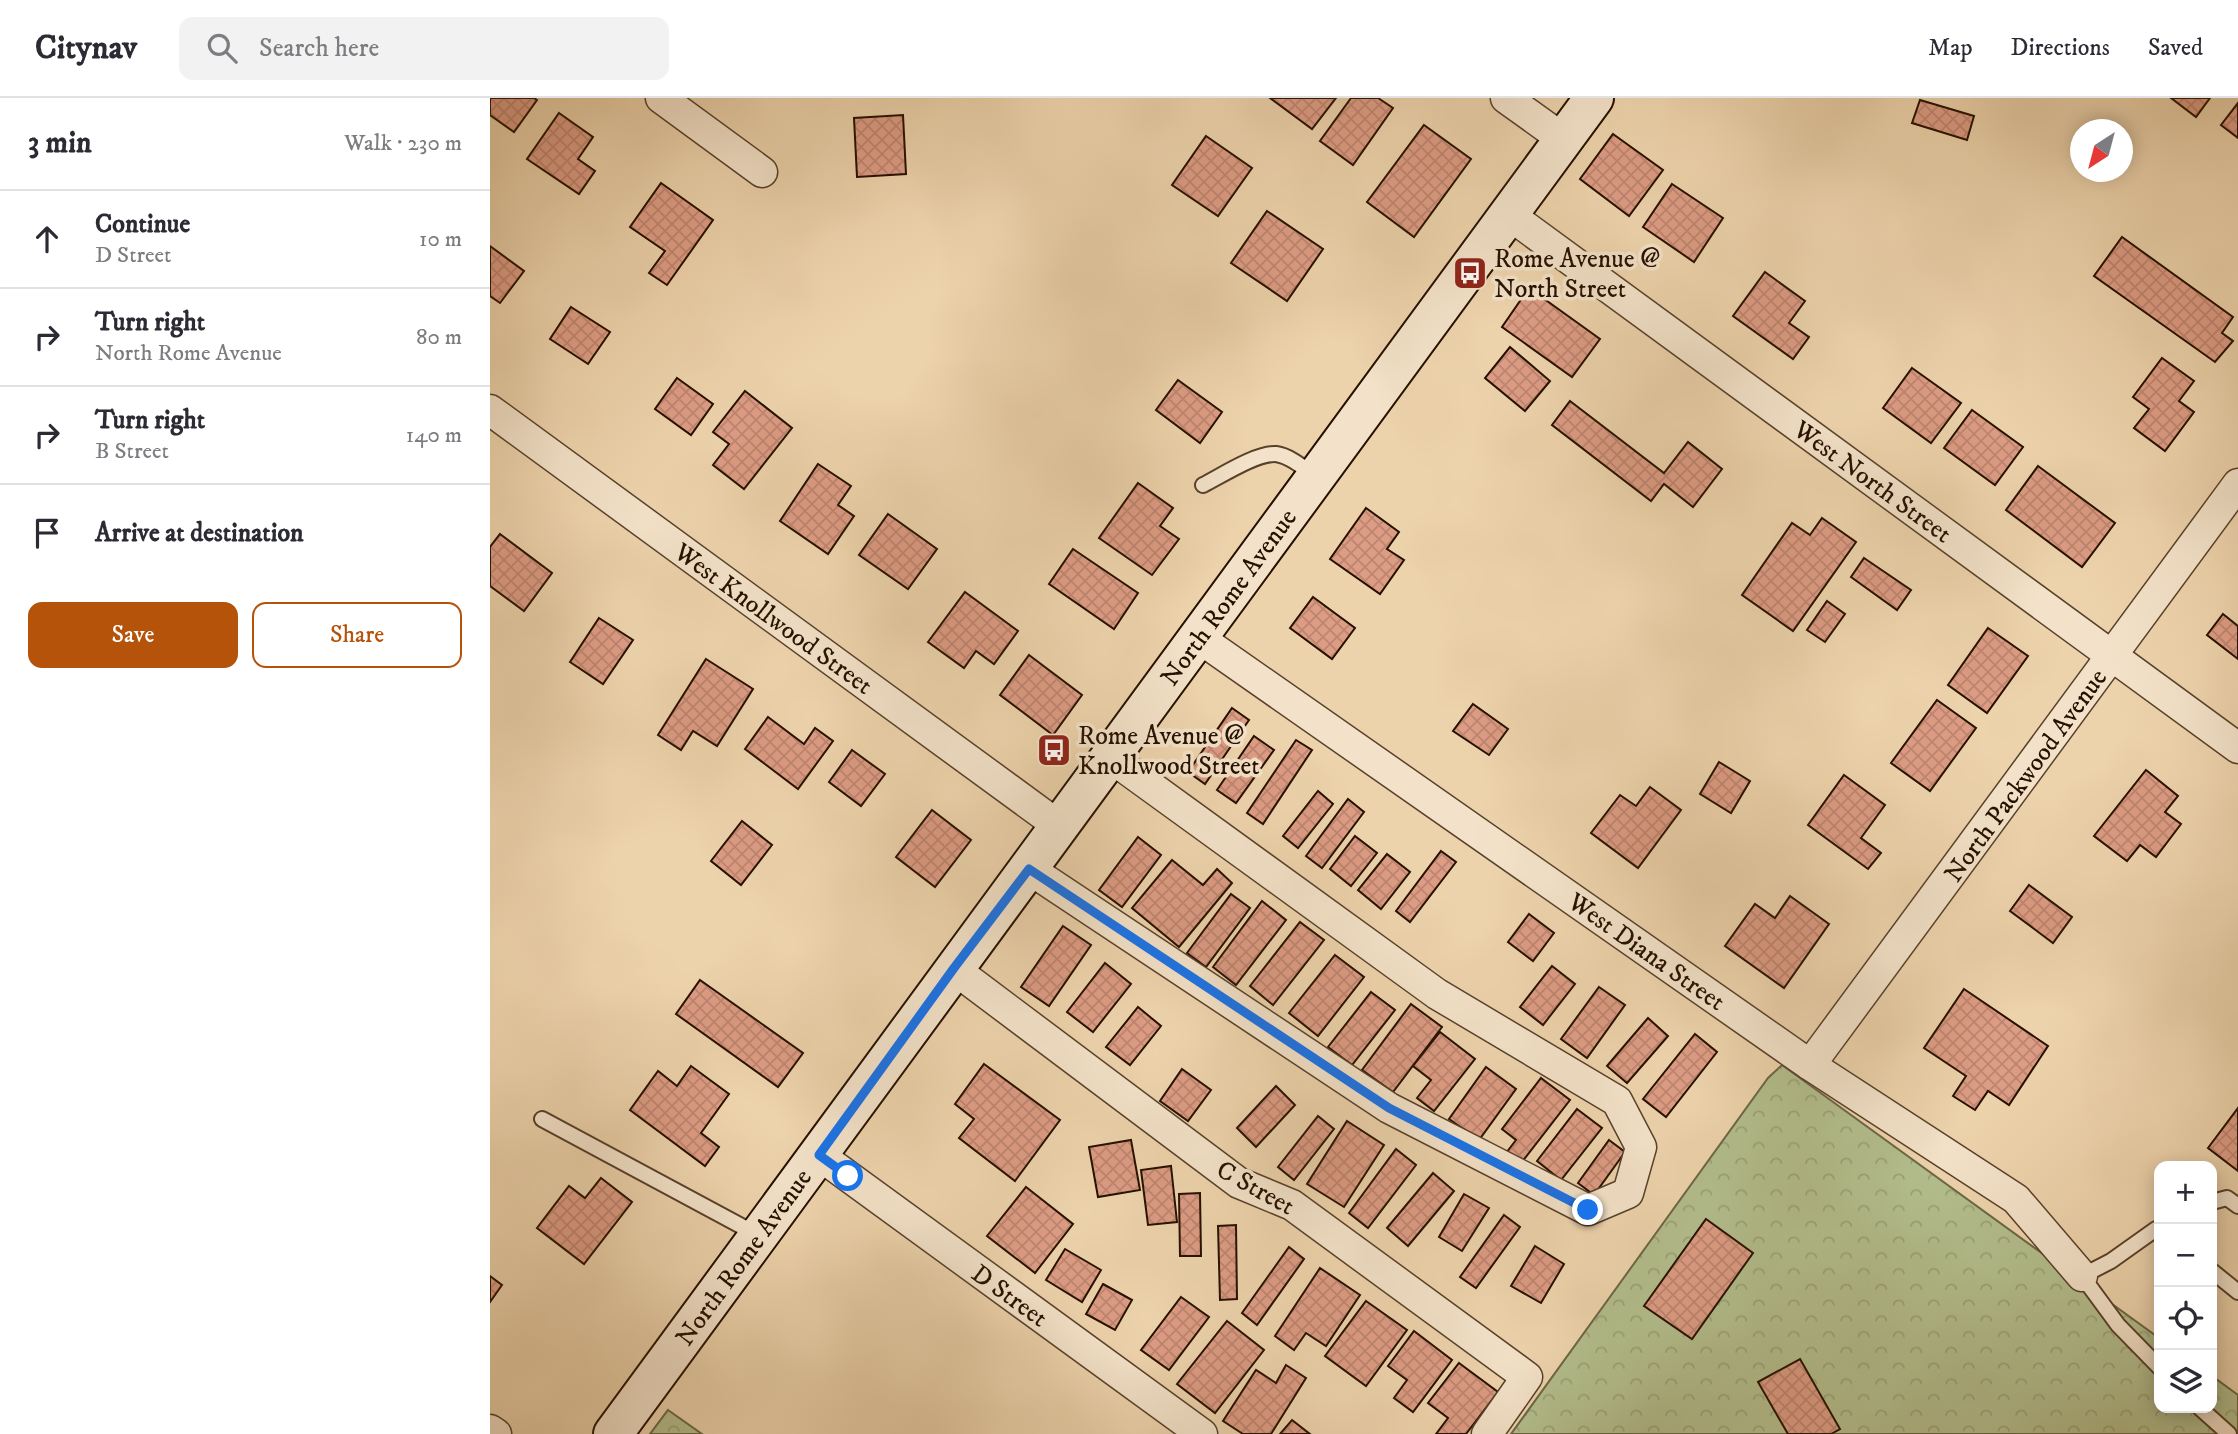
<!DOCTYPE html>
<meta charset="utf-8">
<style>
:root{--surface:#fff;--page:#f2f2f3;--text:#2b2b33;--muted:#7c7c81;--line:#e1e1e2;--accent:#b45309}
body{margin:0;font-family:"IM FELL DW Pica",serif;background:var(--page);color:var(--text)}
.controls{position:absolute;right:21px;bottom:21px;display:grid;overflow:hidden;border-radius:14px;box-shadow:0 4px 18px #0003}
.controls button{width:63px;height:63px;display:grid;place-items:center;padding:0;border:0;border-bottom:2px solid var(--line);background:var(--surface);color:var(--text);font:35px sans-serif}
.compass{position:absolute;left:1580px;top:21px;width:63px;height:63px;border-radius:50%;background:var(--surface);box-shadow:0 4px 18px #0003;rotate:216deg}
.stop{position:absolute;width:21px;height:21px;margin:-16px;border:5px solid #1a73e8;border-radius:50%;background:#fff}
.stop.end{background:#1a73e8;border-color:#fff;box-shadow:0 2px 7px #0008}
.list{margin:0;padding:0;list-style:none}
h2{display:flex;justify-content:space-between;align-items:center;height:91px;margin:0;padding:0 28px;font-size:30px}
h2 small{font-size:23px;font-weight:400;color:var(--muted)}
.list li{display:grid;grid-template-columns:46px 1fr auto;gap:21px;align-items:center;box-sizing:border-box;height:98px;padding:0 28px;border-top:2px solid var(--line)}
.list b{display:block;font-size:26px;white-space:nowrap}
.list p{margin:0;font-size:23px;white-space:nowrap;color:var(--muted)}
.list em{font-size:23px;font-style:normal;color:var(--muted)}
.actions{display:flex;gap:14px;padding:21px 28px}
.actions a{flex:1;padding:16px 0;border:2px solid var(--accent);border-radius:14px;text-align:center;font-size:24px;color:var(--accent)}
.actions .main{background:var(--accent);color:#fff}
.icon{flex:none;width:38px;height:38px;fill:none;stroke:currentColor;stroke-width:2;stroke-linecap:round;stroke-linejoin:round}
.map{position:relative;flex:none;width:1748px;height:1336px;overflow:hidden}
header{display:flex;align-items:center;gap:42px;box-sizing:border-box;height:98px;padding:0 35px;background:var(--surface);border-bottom:2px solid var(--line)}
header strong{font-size:33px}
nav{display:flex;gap:38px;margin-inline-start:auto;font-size:24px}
.search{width:490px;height:63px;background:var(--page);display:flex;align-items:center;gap:18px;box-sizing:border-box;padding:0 24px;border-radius:14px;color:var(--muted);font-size:26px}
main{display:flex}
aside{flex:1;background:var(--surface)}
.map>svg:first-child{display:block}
.park{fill:url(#park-crowns);stroke:#6c6746;stroke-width:2}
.building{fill:url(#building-cross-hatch);stroke:#261000;stroke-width:2}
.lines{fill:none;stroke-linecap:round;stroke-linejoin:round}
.lane-casing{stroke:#58412b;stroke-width:18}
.street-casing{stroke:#58412b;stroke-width:33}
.secondary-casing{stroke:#261000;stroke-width:42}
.lane{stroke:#f3e2c9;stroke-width:14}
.street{stroke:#f3e2c9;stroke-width:30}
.secondary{stroke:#f3e2c9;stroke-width:38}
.route{stroke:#1a73e8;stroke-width:9}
.labels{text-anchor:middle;stroke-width:7;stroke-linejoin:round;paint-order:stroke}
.poi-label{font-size:26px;fill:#261000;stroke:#f3e2c9;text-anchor:start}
.street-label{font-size:26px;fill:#261000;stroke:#f3e2c9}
</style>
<header>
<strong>Citynav</strong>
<div class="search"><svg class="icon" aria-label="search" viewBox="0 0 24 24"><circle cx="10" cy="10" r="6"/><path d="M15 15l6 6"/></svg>Search here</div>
<nav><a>Map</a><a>Directions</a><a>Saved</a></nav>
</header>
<main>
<aside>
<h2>3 min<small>Walk · 230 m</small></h2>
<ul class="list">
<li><svg class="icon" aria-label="ahead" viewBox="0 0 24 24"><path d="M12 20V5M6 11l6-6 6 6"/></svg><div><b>Continue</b><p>D Street</p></div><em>10 m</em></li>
<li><svg class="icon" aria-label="right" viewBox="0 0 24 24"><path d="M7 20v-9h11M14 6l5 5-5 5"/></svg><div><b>Turn right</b><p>North Rome Avenue</p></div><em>80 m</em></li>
<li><svg class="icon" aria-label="right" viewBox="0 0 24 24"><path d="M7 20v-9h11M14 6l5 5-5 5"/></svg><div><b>Turn right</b><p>B Street</p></div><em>140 m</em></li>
<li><svg class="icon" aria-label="arrive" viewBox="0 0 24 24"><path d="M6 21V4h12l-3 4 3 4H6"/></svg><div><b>Arrive at destination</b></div></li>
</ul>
<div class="actions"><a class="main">Save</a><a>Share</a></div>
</aside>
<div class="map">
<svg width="1748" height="1336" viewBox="0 0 1748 1336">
<defs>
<pattern id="park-crowns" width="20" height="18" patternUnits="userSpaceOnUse" patternTransform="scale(1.75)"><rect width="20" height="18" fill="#b3be8d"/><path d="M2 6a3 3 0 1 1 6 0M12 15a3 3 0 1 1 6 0" fill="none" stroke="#9aa278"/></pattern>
<pattern id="building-cross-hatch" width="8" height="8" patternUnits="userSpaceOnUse" patternTransform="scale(1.75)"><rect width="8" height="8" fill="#dd9c84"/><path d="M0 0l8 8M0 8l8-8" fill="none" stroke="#be8570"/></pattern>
</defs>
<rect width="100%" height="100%" fill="#edd3ac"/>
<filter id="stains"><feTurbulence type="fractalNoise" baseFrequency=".00286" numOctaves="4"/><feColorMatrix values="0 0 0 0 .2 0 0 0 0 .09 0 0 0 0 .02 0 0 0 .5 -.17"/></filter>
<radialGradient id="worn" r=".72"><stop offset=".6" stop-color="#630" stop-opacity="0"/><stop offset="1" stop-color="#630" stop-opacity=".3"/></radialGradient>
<!-- park -->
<g class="park">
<path d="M1292 967 1669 1240V1310H1722V1278L1748 1297V1336H1021L1278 980Z"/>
<path d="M178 1312 212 1336H160Z"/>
</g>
<!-- building -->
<g class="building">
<path d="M0 0H44L47 2 24 34 0 17Z"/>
<path d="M780 0H846L822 31Z"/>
<path d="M861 0H888L903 10 863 67 830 43Z"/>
<path d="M1681 0H1720L1706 19Z"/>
<path d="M1430 2 1484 18 1477 42 1422 25Z"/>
<path d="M1748 5V40L1731 27Z"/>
<path d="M69 15 103 39 88 61 105 73 89 96 37 61Z"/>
<path d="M413 17 416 76 367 79 364 20Z"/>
<path d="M934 27 981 61 924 139 877 104Z"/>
<path d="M1123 36 1173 72 1139 118 1090 81Z"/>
<path d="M716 38 762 70 728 118 682 87Z"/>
<path d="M171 85 223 122 177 187 159 175 175 153 140 129Z"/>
<path d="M1182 86 1233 120 1204 164 1153 129Z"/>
<path d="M777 113 833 151 797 203 741 165Z"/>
<path d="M1632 139 1743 219 1732 235 1743 243 1725 264 1604 178Z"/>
<path d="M0 148 34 173 10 205 0 198Z"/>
<path d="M1275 174 1315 203 1299 225 1319 239 1303 261 1243 218Z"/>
<path d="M1039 190 1110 241 1082 279 1012 229Z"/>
<path d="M81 209 120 234 98 266 60 241Z"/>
<path d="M1020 249 1060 283 1035 313 995 280Z"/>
<path d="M1672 260 1704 283 1689 303 1704 314 1675 353 1644 330 1659 311 1643 299Z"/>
<path d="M1422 270 1471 305 1441 345 1393 310Z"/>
<path d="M187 280 223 306 201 337 165 311Z"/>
<path d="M688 282 732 314 710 345 666 312Z"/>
<path d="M255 293 302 330 254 391 223 367 239 346 223 334Z"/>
<path d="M1080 303 1174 375 1198 344 1232 371 1203 409 1174 386 1161 403 1062 327Z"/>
<path d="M1482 312 1533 349 1505 387 1454 350Z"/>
<path d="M328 366 361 388 348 407 364 418 338 456 290 423Z"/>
<path d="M1548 368 1625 425 1592 469 1516 412Z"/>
<path d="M648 385 683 410 670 428 689 441 662 477 609 440Z"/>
<path d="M876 410 909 434 897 451 914 462 890 496 840 461Z"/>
<path d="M398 416 447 451 418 491 369 457Z"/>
<path d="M1332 420 1366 444 1303 533 1252 497 1302 425 1320 437Z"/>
<path d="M10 436 62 475 34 513 0 488V449Z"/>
<path d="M583 451 648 495 624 531 559 486Z"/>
<path d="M1374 460 1421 492 1407 512 1361 479Z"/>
<path d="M475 494 528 533 504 566 486 553 474 570 438 544Z"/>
<path d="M823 499 865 530 842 561 800 530Z"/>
<path d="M1337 503 1355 516 1335 544 1317 532Z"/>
<path d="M1733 516 1748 528V561L1717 537Z"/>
<path d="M109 520 143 542 113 586 80 564Z"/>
<path d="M1498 530 1538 558 1497 615 1458 587Z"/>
<path d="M539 557 592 597 563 637 510 597Z"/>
<path d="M216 561 263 591 227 648 203 633 191 652 168 637Z"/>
<path d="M1447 602 1486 630 1440 693 1401 665Z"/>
<path d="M983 606 1018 631 999 657 963 633Z"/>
<path d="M742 610 759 622 715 686 698 674Z"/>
<path d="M278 619 314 646 325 630 343 643 308 691 255 651Z"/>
<path d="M764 638 784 652 746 705 727 692Z"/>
<path d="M806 642 822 652 773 726 757 715Z"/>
<path d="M362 652 395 676 371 708 339 684Z"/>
<path d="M1229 664 1260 683 1241 715 1210 696Z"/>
<path d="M1656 672 1688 698 1675 714 1691 726 1666 759 1650 747 1637 763 1604 738Z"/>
<path d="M1354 677 1395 707 1371 740 1391 755 1378 771 1318 727Z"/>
<path d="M1160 689 1191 712 1148 770 1101 735 1130 697 1146 708Z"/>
<path d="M828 693 843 706 808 750 793 738Z"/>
<path d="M858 701 874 714 832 770 816 758Z"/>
<path d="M442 712 481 742 445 789 406 759Z"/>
<path d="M252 723 282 747 251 787 221 763Z"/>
<path d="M865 738 887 755 861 788 840 771Z"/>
<path d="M648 739 671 757 632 809 609 792Z"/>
<path d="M951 753 966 764 920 824 906 813Z"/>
<path d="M897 756 920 774 891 811 868 792Z"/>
<path d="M682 762 713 787 727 771 742 785 689 849 642 810Z"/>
<path d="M1539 787 1582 819 1563 845 1520 813Z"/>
<path d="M741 796 760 810 716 869 697 855Z"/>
<path d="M1300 798 1339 826 1294 890 1235 848 1265 806 1285 820Z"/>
<path d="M772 803 796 822 746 887 723 869Z"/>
<path d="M1039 816 1064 835 1043 863 1018 844Z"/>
<path d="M810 824 834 842 783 907 760 888Z"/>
<path d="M573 828 601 847 559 908 531 889Z"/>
<path d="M845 857 874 879 828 938 799 915Z"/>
<path d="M615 865 641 886 603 934 577 914Z"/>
<path d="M1062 868 1085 886 1053 927 1030 909Z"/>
<path d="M210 882 313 955 288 989 186 916Z"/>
<path d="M1109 889 1135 907 1097 960 1071 941Z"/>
<path d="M1474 891 1558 948 1519 1007 1498 993 1485 1012 1463 998 1476 978 1434 950Z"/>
<path d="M881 894 905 912 862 967 838 949Z"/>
<path d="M921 906 952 929 903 994 872 972Z"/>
<path d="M648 909 671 928 640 967 616 949Z"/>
<path d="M1158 920 1178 938 1137 985 1117 968Z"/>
<path d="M950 934 985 961 944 1013 927 1000 941 982 923 968Z"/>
<path d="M1205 936 1227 954 1176 1019 1153 1001Z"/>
<path d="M494 966 570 1022 525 1083 469 1040 484 1021 465 1006Z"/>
<path d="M201 968 239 996 211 1035 229 1049 215 1068 140 1012 168 973 187 988Z"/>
<path d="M996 969 1026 991 989 1042 959 1021Z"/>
<path d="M692 971 721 992 698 1023 670 1003Z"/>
<path d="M1051 980 1080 1002 1028 1069 1013 1059 1026 1042 1012 1031Z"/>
<path d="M786 988 805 1007 766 1049 747 1030Z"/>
<path d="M1748 1010V1073L1718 1050Z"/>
<path d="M1087 1011 1112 1030 1071 1082 1047 1063Z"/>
<path d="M828 1018 844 1031 804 1082 788 1069Z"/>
<path d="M857 1023 894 1047 854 1109 817 1086Z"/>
<path d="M641 1042 650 1092 608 1099 599 1049Z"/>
<path d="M1119 1042 1135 1054 1104 1097 1088 1085Z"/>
<path d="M906 1051 926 1067 878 1130 859 1115Z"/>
<path d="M681 1068 687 1124 658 1127 651 1072Z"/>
<path d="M943 1075 964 1093 918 1148 897 1130Z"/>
<path d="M111 1080 142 1104 94 1166 47 1130 79 1088 95 1100Z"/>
<path d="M536 1089 583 1126 545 1175 497 1138Z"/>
<path d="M710 1095 711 1158H690L689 1096Z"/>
<path d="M974 1096 999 1110 972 1153 949 1139Z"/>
<path d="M1014 1117 1030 1129 986 1190 970 1179Z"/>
<path d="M1216 1121 1263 1155 1202 1241 1154 1208Z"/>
<path d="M746 1127 747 1201 730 1202 728 1128Z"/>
<path d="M1045 1148 1074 1166 1051 1205 1021 1188Z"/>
<path d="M799 1149 814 1161 767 1227 752 1215Z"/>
<path d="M575 1151 611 1172 592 1204 556 1182Z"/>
<path d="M830 1170 870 1197 836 1248 816 1235 804 1252 785 1238Z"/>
<path d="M0 1178 12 1187 0 1204Z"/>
<path d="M613 1186 642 1202 625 1232 596 1216Z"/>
<path d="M691 1199 719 1219 679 1272 651 1252Z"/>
<path d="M876 1203 917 1232 876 1288 835 1258Z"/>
<path d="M737 1223 774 1252 725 1315 687 1286Z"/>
<path d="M924 1233 962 1262 923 1314 904 1300 917 1282 898 1268Z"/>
<path d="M1310 1261 1350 1331 1341 1336H1298L1268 1284Z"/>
<path d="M969 1265 1008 1294 976 1336H946L958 1320 938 1305Z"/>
<path d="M796 1267 816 1280 781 1336H753L733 1323 766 1272 786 1285Z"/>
<path d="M802 1322 820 1336H790Z"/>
</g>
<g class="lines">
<!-- lane casing -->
<g class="lane-casing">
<g id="lane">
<path d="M713 387C731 378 766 355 786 356 800 358 814 370 825 378"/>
<path d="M52 1021 268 1137"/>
<path d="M1722 1104 1737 1100 1748 1108"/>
<path d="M1669 1134 1666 1131 1621 1163 1592 1178 1628 1227 1669 1269"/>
<path d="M1722 1173 1748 1194"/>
<path d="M1710 1310 1739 1336"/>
</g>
</g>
<!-- street casing -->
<g class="street-casing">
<g id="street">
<path d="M171 0 272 74"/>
<path d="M1016 0 1073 41"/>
<path d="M1018 116 1748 650"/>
<path d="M0 312 569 728"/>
<path d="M709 540 1320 967 1526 1101 1592 1178"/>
<path d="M539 771 899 1010 1098 1112 1138 1095 1151 1049 1127 1003 947 896 620 659"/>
<path d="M464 871 749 1085 802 1107 1037 1279 997 1336"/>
<path d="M1320 967 1748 386"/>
<path d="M329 1057 712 1336"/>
<path d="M0 1332 6 1336"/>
</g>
</g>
<!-- secondary casing -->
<g class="secondary-casing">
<path id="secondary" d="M123 1336 1104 0"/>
</g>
<!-- lane -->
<use href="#lane" class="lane"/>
<!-- street -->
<use href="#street" class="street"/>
<!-- secondary -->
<use href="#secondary" class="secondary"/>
</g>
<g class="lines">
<!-- route -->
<path class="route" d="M358 1078 329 1057 464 870 539 771 899 1010 1098 1112"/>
</g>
<!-- icons -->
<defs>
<g id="bus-square" transform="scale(1.75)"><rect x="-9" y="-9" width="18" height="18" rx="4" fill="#8f2418" stroke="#f3e2c9"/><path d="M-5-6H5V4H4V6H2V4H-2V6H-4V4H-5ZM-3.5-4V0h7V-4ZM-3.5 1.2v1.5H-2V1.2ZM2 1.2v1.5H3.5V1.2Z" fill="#fff"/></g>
</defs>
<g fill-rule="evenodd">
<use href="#bus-square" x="980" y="175"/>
<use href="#bus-square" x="564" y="652"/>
</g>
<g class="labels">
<!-- poi labels -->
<g class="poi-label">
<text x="1004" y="169">Rome Avenue @<tspan x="1004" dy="30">North Street</tspan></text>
<text x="588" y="646">Rome Avenue @<tspan x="588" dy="30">Knollwood Street</tspan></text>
</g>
<!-- street labels -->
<g class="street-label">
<text transform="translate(1383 383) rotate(36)" y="9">West North Street</text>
<text transform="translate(738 499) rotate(-54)" y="9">North Rome Avenue</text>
<text transform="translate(284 520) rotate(36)" y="9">West Knollwood Street</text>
<text transform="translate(1535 677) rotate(-54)" y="9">North Packwood Avenue</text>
<text transform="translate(1157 853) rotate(35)" y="9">West Diana Street</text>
<text transform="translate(766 1089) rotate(29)" y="9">C Street</text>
<text transform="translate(253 1159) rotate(-54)" y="9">North Rome Avenue</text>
<text transform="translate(520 1197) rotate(36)" y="9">D Street</text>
</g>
</g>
<rect width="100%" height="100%" filter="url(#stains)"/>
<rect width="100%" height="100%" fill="url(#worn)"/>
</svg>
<div class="controls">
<button>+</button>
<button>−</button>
<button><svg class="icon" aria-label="locate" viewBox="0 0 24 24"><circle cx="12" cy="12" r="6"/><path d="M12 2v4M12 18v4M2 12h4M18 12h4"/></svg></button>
<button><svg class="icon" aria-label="layers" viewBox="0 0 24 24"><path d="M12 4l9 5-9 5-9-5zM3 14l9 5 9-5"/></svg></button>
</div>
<svg class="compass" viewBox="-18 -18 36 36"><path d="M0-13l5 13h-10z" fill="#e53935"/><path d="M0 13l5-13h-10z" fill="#7c7c81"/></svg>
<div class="stop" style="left:358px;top:1078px"></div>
<div class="stop end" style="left:1098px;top:1112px"></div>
</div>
</main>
